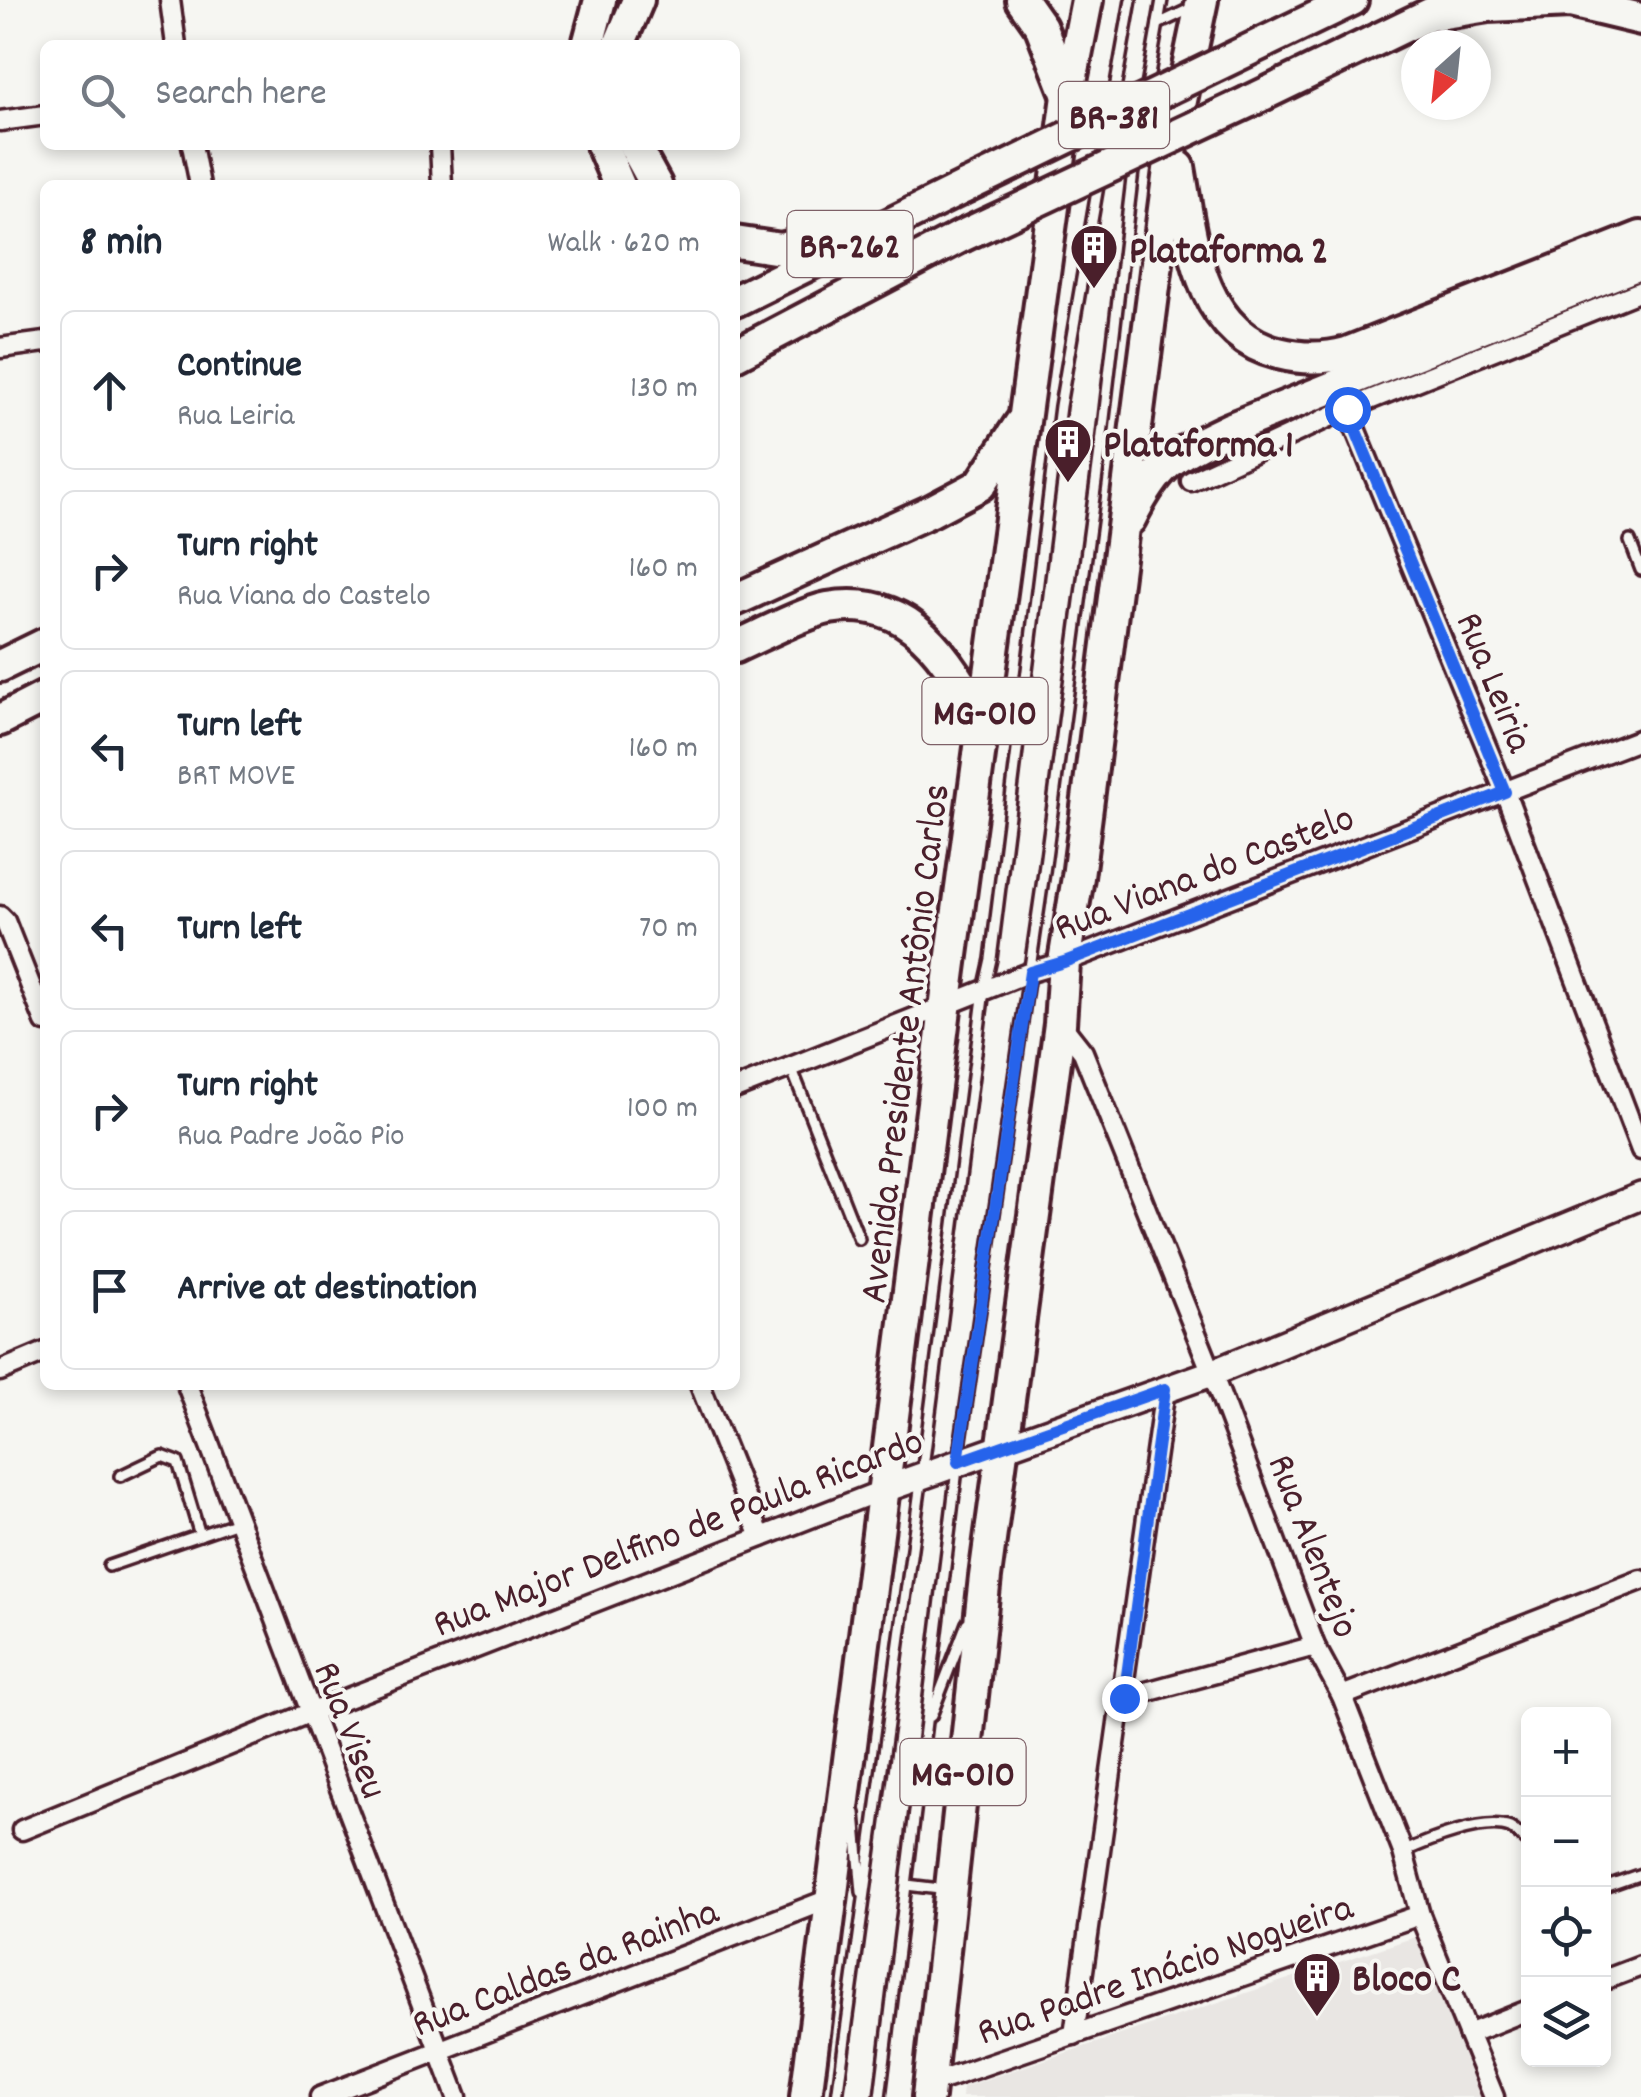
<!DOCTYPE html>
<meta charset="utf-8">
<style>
:root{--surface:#fff;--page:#f2f2f3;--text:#1f2937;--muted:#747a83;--line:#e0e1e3}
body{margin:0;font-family:Dekko,sans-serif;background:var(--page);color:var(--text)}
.controls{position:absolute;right:30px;bottom:30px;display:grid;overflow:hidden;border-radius:15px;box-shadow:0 5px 15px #0003}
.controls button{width:90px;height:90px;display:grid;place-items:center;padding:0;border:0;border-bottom:2px solid var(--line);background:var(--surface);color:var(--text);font:50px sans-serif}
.compass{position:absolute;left:1401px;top:30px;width:90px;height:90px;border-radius:50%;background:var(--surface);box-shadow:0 5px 15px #0003;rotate:207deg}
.stop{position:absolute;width:30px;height:30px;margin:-22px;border:8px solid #2563eb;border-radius:50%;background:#fff}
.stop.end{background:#2563eb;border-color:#fff;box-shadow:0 2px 10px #0008}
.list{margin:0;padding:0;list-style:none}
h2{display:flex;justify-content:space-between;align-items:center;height:130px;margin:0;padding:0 40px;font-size:42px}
h2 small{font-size:32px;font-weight:400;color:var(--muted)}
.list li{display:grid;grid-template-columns:65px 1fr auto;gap:30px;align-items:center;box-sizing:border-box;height:160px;margin:0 20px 20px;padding:0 20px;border:2px solid var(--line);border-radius:15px}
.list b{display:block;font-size:38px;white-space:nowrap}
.list p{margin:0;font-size:32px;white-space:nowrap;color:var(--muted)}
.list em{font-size:32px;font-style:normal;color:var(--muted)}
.icon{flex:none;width:55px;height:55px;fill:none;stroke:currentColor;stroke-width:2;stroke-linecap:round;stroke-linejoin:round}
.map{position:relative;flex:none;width:1641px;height:2097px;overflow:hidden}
.search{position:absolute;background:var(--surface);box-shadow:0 5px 15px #0003;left:40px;top:40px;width:700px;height:110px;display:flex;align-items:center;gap:25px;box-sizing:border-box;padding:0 35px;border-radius:15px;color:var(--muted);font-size:38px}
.panel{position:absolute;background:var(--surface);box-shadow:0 5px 15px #0003;left:40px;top:180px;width:700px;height:1210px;border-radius:15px}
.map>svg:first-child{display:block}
.built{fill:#e9e6e3}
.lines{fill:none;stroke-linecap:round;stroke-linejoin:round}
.lane-casing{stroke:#4a1f2b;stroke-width:16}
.street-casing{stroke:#4a1f2b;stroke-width:25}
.secondary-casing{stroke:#4a1f2b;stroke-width:32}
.highway-casing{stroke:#4a1f2b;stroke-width:38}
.lane{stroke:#f6f6f2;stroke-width:9}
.street{stroke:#f6f6f2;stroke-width:18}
.secondary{stroke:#f6f6f2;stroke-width:25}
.highway{stroke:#f6f6f2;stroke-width:30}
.highway-bridge-casing{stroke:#4a1f2b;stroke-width:38;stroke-linecap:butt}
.highway-bridge{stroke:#f6f6f2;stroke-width:30}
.route{stroke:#2563eb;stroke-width:12}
.labels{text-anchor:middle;stroke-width:8;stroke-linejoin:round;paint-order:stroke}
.shield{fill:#f6f6f2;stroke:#7e6067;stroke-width:2.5}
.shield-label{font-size:38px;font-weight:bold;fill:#4a1f2b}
.poi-label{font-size:40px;font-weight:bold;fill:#4a1f2b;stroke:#f6f6f2;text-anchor:start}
.street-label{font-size:40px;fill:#4a1f2b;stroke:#f6f6f2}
</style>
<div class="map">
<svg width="1641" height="2097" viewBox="0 0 1641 2097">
<rect width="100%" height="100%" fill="#f6f6f2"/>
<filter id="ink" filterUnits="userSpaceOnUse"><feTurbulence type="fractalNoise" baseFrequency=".01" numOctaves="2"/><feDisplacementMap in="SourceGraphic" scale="20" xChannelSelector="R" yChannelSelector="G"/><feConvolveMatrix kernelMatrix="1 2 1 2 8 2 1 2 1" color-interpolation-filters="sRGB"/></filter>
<g filter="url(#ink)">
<!-- built -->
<path class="built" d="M1418 1936 1482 2097H962L963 2087Z"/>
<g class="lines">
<!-- lane casing -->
<g class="lane-casing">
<g id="lane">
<path d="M1158 24 1192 8"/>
<path d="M1146 92 1162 0"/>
<path d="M1112 106 1131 0"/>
<path d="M1137 146 1143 107"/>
<path d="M1102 165 1109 126"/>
<path d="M1630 541 1641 570"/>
<path d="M791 1067 859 1239"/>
<path d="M120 1476 162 1456 178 1462 200 1535"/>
<path d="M109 1566 237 1522"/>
<path d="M931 1716 967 1623"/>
<path d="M855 1813 862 1892"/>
<path d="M1403 1852C1427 1841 1484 1818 1510 1828 1516 1831 1523 1838 1528 1843"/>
<path d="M907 1885 948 1890"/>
<path d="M1604 1887 1641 1874"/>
<path d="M837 2097 922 1475 984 990 991 959 1060 406 1099 180"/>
<path d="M880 2097 958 1461 1044 872 1101 444 1134 162"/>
</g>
</g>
<!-- street casing -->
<g class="street-casing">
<g id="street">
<path d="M170 0 176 45"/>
<path d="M0 121 45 115"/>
<path d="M192 145 200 185"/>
<path d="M440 145 442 185"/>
<path d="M0 348 45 342"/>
<path d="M1347 409 1505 792 1641 1150"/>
<path d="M1191 481 1347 409 1641 291"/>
<path d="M0 916 5 921 45 1022"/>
<path d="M1061 1024 1083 1052 1212 1373 1315 1646 1342 1696 1403 1852 1420 1915 1494 2097"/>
<path d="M735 1089 1030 972 1064 962 1641 739"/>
<path d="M0 1371 45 1352"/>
<path d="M187 1385 457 2097"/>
<path d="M700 1385 761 1537"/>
<path d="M1342 1696 1641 1580"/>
<path d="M1124 1698 1315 1646"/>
<path d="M22 1830 309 1713 885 1489"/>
<path d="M1604 1980 1641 1966"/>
<path d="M1468 2034 1528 2010"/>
<path d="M1074 2035 1165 1389"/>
<path d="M930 2084 1420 1915"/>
<path d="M320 2097 832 1898"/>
</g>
</g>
<!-- secondary casing -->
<g class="secondary-casing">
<path id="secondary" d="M885 1489 1212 1373 1641 1196"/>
</g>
<!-- highway casing -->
<g class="highway-casing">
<g id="highway">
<path d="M1022 0 1041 27 1068 96"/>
<path d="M1438 14 1488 6 1570 2 1641 19"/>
<path d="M1263 43 1352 0"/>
<path d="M588 45 600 0"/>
<path d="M619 45 638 0"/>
<path d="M1248 102 1459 0"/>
<path d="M602 145 619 185"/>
<path d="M634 145 656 185"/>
<path d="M1179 167C1191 235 1197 333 1278 353 1301 359 1325 359 1347 353L1641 237"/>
<path d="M735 242 781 249 840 234"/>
<path d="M735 301 965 187"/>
<path d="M735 355 962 236"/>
<path d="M1130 519C1159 461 1173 456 1229 429L1641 263"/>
<path d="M735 600 931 511 980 485 1020 424"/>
<path d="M735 647C760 636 803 613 828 608 912 593 949 661 984 723"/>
<path d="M0 666 45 644"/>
<path d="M0 720 45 697"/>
<path d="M806 2097 950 970 1068 96 1087 0"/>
<path d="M928 2097 985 1577 1060 1024 1064 962 1078 877 1173 139 1202 0"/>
</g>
</g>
<!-- lane -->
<use href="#lane" class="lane"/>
<!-- street -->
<use href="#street" class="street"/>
<!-- secondary -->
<use href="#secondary" class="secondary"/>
<!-- highway -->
<use href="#highway" class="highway"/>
<!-- highway-bridge casing -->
<g class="highway-bridge-casing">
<g id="highway-bridge">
<path d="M965 187 1263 43"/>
<path d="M962 236 1248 102"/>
</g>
</g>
<!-- highway-bridge -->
<use href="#highway-bridge" class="highway-bridge"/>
</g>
</g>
<g class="lines" filter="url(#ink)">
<!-- route -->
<path class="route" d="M1124 1698 1165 1389 958 1462 1030 972 1064 962 1505 792 1347 409"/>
</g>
<!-- icons -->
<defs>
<g id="building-pin" transform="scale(2.5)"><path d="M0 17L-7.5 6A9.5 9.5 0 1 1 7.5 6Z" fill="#4a1f2b" stroke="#f6f6f2"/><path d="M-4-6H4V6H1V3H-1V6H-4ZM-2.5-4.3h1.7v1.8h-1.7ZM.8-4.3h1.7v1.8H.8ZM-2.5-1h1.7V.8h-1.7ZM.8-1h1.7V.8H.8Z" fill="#fff"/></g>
</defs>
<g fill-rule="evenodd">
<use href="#building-pin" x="1094" y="248"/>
<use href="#building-pin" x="1068" y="442"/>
<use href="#building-pin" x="1317" y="1976"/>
</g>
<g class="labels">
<!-- shield labels -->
<g class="shield">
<rect x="1059" y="82" width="110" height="66" rx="8"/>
<rect x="787.5" y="211" width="125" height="66" rx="8"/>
<rect x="922.5" y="678" width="125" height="66" rx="8"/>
<rect x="900.5" y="1739" width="125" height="66" rx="8"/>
</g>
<g class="shield-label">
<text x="1114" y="128">BR-381</text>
<text x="850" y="257">BR-262</text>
<text x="985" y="724">MG-010</text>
<text x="963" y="1785">MG-010</text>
</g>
<!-- poi labels -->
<g class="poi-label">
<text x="1129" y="262">Plataforma 2</text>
<text x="1103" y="456">Plataforma 1</text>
<text x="1352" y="1990">Bloco C</text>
</g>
<!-- street labels -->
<g class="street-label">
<text transform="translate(1497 681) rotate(68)" y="14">Rua Leiria</text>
<text transform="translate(1203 870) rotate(-21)" y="14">Rua Viana do Castelo</text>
<text transform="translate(902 1043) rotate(-83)" y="14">Avenida Presidente Antônio Carlos</text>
<text transform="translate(677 1530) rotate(-21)" y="14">Rua Major Delfino de Paula Ricardo</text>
<text transform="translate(1316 1545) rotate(69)" y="14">Rua Alentejo</text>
<text transform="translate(353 1729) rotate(69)" y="14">Rua Viseu</text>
<text transform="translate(564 1965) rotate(-21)" y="14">Rua Caldas da Rainha</text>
<text transform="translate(1164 1967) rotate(-19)" y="14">Rua Padre Inácio Nogueira</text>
</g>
</g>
</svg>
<div class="controls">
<button>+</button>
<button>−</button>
<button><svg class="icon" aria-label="locate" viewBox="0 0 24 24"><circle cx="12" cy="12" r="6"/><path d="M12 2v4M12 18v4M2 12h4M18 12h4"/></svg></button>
<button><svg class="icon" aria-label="layers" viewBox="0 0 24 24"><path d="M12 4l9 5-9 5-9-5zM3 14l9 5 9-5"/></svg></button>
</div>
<svg class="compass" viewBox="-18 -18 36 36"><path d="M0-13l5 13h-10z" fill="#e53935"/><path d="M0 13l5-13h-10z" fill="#747a83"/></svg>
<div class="stop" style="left:1347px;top:409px"></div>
<div class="stop end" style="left:1124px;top:1698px"></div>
<div class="search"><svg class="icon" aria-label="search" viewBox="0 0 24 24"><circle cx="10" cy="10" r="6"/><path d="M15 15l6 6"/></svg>Search here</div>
<section class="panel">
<h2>8 min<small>Walk · 620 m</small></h2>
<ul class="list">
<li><svg class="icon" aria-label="ahead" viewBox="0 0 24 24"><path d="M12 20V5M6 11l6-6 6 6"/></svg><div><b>Continue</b><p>Rua Leiria</p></div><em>130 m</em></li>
<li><svg class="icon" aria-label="right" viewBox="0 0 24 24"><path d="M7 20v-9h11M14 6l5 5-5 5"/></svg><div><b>Turn right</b><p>Rua Viana do Castelo</p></div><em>160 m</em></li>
<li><svg class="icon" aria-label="left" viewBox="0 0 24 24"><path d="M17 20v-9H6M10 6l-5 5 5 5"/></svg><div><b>Turn left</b><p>BRT MOVE</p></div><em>160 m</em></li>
<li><svg class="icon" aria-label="left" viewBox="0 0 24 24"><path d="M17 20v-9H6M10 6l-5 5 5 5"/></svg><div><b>Turn left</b></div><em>70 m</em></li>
<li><svg class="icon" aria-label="right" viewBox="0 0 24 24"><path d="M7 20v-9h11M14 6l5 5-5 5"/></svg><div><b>Turn right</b><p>Rua Padre João Pio</p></div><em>100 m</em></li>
<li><svg class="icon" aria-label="arrive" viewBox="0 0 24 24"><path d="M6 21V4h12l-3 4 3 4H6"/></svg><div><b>Arrive at destination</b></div></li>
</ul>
</section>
</div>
